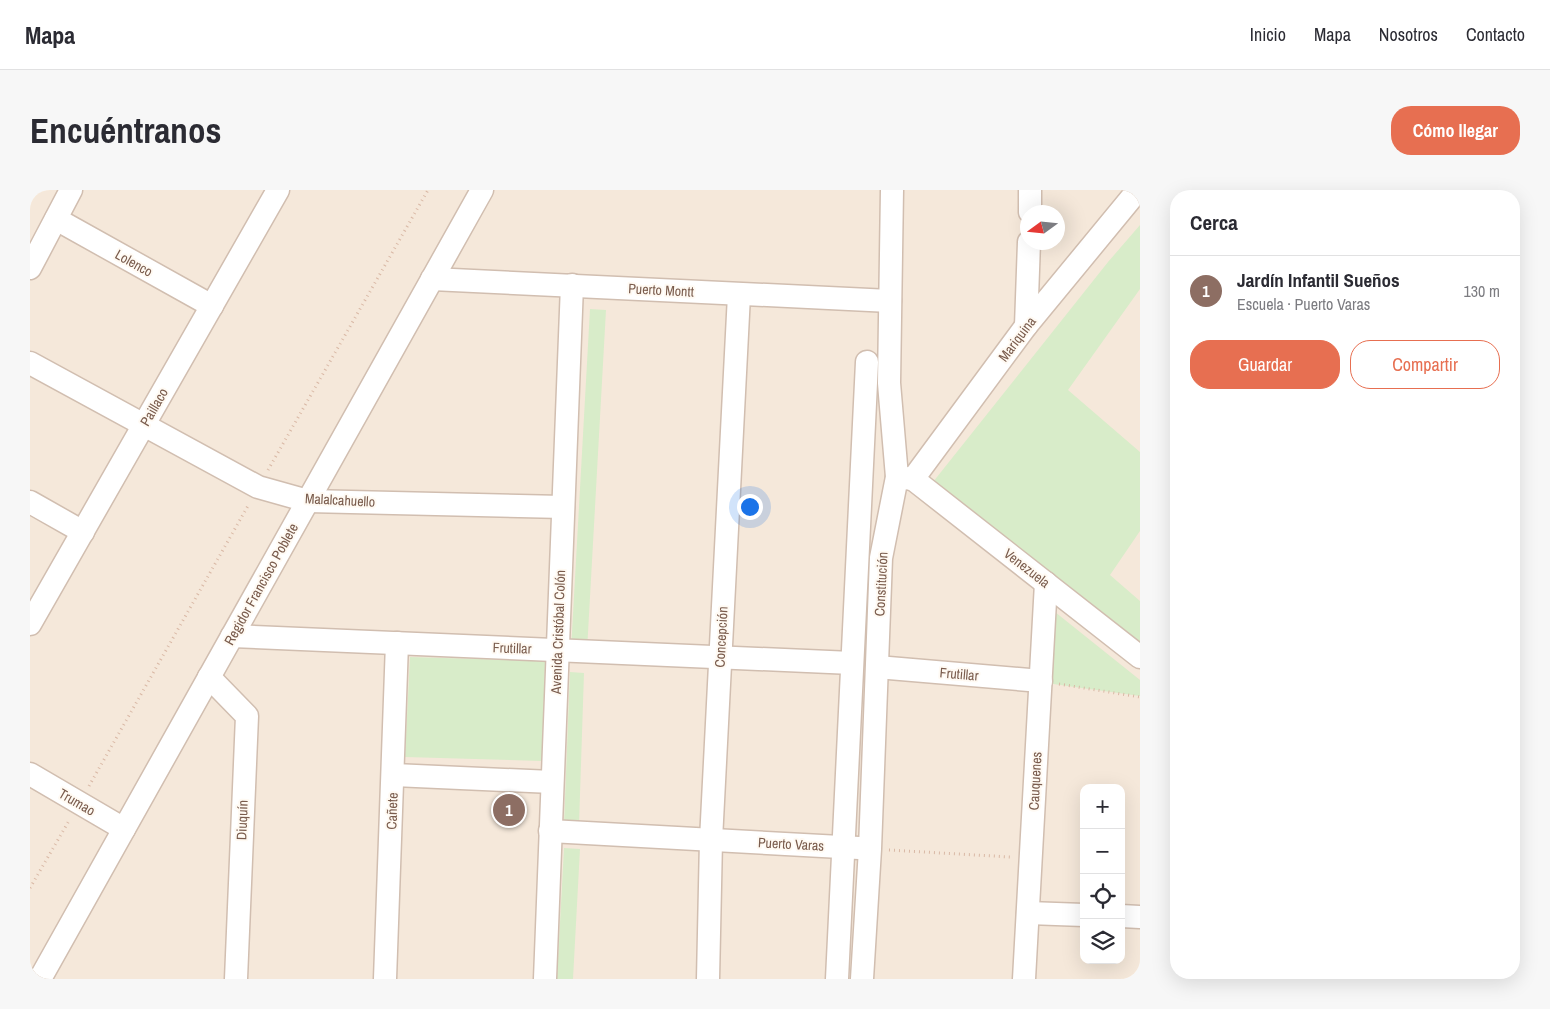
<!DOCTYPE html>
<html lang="es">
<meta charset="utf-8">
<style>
:root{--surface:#fff;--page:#f7f7f7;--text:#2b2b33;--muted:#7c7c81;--line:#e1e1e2;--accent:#e76f51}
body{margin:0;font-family:"Archivo Narrow",sans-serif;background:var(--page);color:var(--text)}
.controls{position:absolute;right:15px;bottom:15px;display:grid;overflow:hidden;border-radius:10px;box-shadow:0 5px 20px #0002}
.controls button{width:45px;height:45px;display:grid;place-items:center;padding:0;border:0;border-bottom:1px solid var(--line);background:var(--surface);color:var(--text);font:25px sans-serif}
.compass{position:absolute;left:990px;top:15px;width:45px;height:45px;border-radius:50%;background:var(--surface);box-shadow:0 5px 20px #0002;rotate:255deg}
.you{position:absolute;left:719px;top:316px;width:18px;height:18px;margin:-12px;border:4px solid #fff;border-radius:50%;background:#1a73e8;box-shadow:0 0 0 8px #1a73e833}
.badge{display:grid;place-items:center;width:32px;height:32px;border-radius:50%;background:var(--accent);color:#fff;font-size:16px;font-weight:700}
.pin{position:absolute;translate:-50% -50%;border:2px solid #fff;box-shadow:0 1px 5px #0006}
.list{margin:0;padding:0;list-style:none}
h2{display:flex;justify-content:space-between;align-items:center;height:65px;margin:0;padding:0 20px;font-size:21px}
h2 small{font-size:16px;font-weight:400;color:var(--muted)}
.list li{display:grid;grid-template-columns:32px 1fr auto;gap:15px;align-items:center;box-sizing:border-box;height:70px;padding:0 20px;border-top:1px solid var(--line)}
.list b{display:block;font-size:19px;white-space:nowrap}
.list p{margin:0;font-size:16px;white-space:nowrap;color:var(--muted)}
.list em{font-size:16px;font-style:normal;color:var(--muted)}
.actions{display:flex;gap:10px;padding:15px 20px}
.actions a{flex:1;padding:11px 0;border:1px solid var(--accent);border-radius:20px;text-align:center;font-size:18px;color:var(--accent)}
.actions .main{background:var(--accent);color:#fff}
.icon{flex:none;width:28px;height:28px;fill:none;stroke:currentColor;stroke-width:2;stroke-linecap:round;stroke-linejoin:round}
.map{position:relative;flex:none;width:1110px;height:789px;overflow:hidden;border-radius:20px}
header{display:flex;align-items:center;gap:30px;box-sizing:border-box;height:70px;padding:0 25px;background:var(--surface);border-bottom:1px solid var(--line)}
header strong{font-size:24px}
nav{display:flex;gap:28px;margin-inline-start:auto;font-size:18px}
.intro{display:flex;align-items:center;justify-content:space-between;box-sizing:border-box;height:120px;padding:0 30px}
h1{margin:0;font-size:35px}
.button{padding:12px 22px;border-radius:20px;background:var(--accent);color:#fff;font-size:18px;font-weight:700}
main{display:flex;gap:30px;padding:0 30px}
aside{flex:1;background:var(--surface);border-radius:20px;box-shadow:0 5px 20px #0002}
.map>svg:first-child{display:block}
.residential{fill:#f5e8da;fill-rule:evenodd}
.green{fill:#d8ecc9}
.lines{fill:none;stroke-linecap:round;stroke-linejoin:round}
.minor-casing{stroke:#d1beb0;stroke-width:25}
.path{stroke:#d9b8a5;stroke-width:3;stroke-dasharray:1 4;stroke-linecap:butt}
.minor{stroke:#fff;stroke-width:22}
.labels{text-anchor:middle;stroke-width:4;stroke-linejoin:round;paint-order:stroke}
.street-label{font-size:14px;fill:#7a5c4d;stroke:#fffaf3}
</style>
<header>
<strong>Mapa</strong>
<nav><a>Inicio</a><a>Mapa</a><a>Nosotros</a><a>Contacto</a></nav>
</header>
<div class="intro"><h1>Encuéntranos</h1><a class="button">Cómo llegar</a></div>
<main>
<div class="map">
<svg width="1110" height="789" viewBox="0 0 1110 789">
<rect width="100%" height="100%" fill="#fdf6ec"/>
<!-- residential -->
<path class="residential" d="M0 0H1110V789H0ZM998 22H1028V52H998ZM1054 598H1091V770H1054Z"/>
<!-- green -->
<g class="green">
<path d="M1110 35V99L1038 200 1110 262V341L1080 385 1110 411V456L903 292 1078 72Z"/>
<path d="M560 119 576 120 557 461 541 460Z"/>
<path d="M1025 422 1110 490V506L1016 493Z"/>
<path d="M380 467 515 471 512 571 375 567Z"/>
<path d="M540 482 554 483 549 635H534Z"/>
<path d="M534 658 550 659 543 789H527Z"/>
</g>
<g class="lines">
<!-- minor casing -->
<g class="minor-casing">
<g id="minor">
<path d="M1000 22V0"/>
<path d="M26 29 182 116"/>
<path d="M0 78 41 0"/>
<path d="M402 89 860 111"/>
<path d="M996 136 999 52"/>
<path d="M0 173 228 297 278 311 533 317"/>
<path d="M867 287 883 289 996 136 1108 0"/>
<path d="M883 289 1110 467"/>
<path d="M0 312 53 342"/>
<path d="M0 434 248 0"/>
<path d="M202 446 822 473"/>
<path d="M847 477 1011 491"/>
<path d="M179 487 217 526 206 789"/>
<path d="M0 584 94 639"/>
<path d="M364 585 522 592"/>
<path d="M520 641 829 658"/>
<path d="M998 723 1054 725"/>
<path d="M1091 726 1110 727"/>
<path d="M10 789 452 0"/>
<path d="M355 789 367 453"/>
<path d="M515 789 542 95"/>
<path d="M678 789 681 650 709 105"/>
<path d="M807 789 837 172"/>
<path d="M832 789 840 659 851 368 867 287 859 193 862 0"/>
<path d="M994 789 1016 393"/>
</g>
</g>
<!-- path -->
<g class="path">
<path d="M238 280 398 0"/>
<path d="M1029 494 1110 507"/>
<path d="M59 596 219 314"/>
<path d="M859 660 980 667"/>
<path d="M0 698 40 629"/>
</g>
<!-- minor -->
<use href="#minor" class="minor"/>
</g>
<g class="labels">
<!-- street labels -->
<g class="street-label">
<text transform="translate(104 73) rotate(29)" y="5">Lolenco</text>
<text transform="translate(631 100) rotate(3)" y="5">Puerto Montt</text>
<text transform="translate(987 149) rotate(-53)" y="5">Mariquina</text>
<text transform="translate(124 217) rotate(-60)" y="5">Paillaco</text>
<text transform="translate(310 310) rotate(3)" y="5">Malalcahuello</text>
<text transform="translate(997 378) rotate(38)" y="5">Venezuela</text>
<text transform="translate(231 394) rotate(-61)" y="5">Regidor Francisco Poblete</text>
<text transform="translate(851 394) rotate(-87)" y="5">Constitución</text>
<text transform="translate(528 442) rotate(-88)" y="5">Avenida Cristóbal Colón</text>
<text transform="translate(691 447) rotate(-87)" y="5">Concepción</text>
<text transform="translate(482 458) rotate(2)" y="5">Frutillar</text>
<text transform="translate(929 484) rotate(5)" y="5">Frutillar</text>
<text transform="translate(1005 591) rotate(-87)" y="5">Cauquenes</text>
<text transform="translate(47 612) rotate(30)" y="5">Trumao</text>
<text transform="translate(362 621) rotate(-88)" y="5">Cañete</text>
<text transform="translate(212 630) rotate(-88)" y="5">Diuquín</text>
<text transform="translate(761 654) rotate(3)" y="5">Puerto Varas</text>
</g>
</g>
</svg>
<div class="controls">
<button>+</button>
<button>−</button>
<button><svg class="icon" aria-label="locate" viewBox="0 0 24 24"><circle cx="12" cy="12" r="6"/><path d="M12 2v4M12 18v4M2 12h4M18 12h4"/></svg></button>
<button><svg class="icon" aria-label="layers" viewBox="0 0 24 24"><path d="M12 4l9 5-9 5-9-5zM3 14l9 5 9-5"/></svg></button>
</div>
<svg class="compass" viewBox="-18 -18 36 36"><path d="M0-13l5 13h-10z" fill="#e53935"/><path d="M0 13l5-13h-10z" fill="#7c7c81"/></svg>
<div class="you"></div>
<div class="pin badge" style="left:479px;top:620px;background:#8d6e63">1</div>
</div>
<aside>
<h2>Cerca<small></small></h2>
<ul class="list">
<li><span class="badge" style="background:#8d6e63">1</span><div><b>Jardín Infantil Sueños</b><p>Escuela · Puerto Varas</p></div><em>130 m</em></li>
</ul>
<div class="actions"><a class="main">Guardar</a><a>Compartir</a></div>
</aside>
</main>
